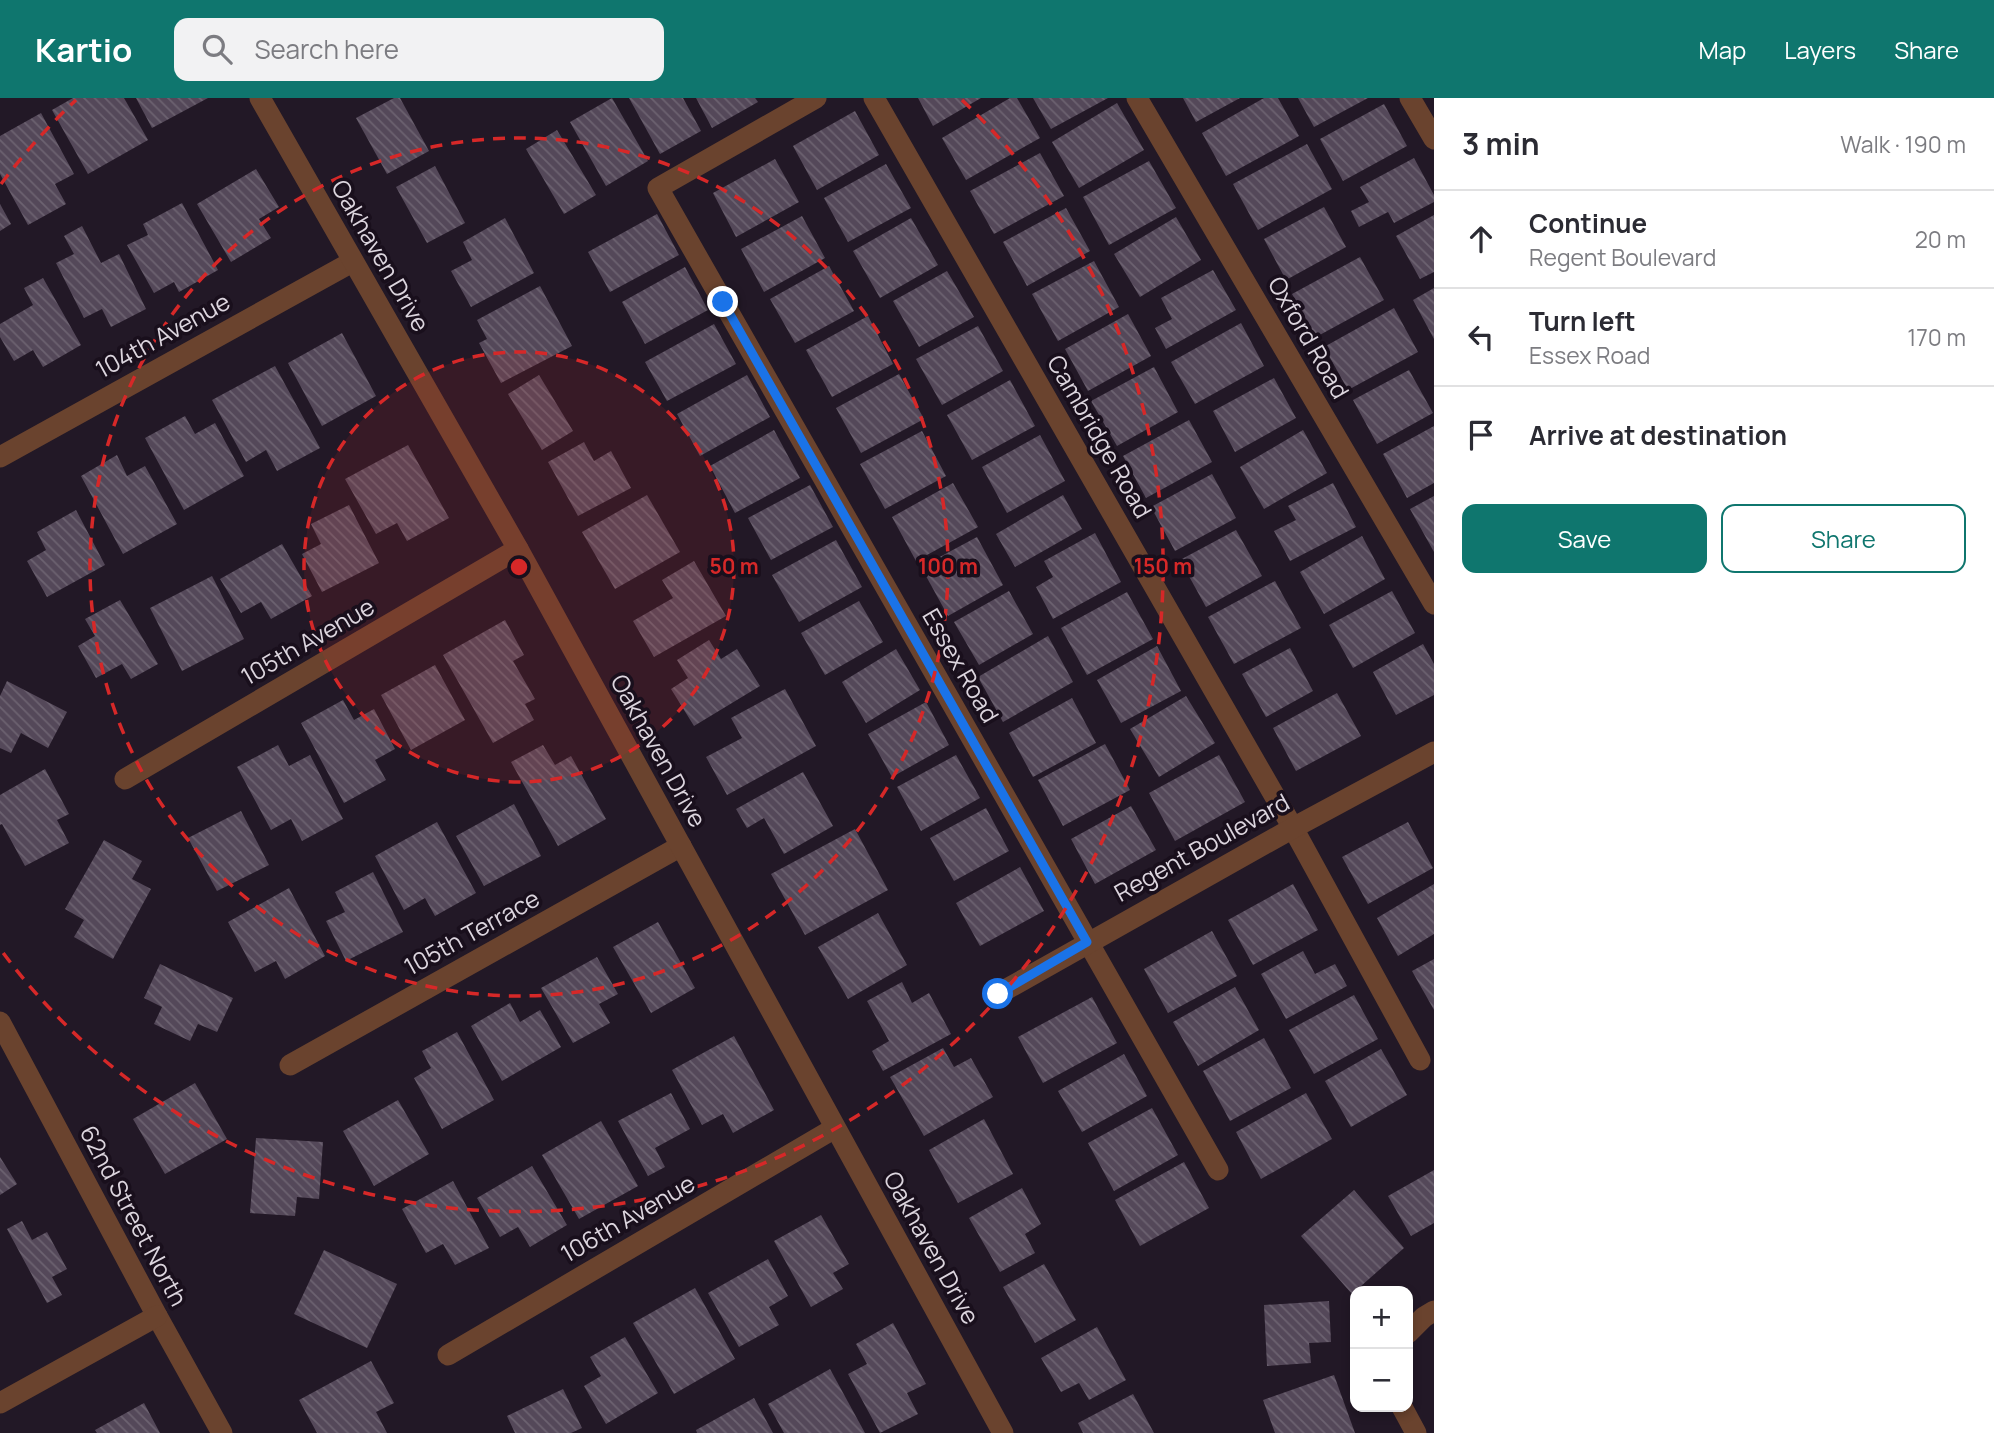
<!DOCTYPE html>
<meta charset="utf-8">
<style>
:root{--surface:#fff;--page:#f2f2f3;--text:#2b2b33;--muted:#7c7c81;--line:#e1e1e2;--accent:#0f766e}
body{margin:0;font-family:Manrope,sans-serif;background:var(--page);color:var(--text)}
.controls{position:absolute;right:21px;bottom:21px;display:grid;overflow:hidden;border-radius:14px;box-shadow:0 4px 10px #0003}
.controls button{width:63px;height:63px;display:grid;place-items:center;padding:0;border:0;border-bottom:2px solid var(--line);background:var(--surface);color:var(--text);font:35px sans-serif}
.stop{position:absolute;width:21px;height:21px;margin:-16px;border:5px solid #1a73e8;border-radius:50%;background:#fff}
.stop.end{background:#1a73e8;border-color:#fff;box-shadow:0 2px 7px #0008}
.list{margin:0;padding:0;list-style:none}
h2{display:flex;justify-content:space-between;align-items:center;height:91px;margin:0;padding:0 28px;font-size:30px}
h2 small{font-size:23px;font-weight:400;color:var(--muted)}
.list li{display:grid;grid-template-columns:46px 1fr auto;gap:21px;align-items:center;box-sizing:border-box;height:98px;padding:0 28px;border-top:2px solid var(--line)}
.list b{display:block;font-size:26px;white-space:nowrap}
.list p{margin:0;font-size:23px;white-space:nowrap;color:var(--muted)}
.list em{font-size:23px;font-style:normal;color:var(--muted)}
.actions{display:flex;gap:14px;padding:21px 28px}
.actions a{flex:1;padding:16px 0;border:2px solid var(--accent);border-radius:14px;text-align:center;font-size:24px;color:var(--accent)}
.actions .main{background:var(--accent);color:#fff}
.icon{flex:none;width:38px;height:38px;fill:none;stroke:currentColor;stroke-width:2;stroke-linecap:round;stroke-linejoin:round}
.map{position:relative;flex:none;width:1434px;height:1335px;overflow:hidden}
header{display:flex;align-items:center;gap:42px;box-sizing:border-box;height:98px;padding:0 35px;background:var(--accent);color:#fff}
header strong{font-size:33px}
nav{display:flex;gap:38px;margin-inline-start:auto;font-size:24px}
.search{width:490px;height:63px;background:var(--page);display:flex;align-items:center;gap:18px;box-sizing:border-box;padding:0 24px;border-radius:14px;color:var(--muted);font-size:26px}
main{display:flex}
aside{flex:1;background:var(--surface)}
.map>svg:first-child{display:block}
.building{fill:url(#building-back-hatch)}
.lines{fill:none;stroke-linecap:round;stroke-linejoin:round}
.minor{stroke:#6a432e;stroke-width:21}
.tertiary{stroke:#6a432e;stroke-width:21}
.route{stroke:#1a73e8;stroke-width:9}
.ring{fill:none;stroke:#d62828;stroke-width:3.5;stroke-dasharray:12 9}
.labels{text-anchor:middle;stroke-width:7;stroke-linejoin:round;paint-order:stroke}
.street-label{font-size:24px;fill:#dcd5de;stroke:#190f1c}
.centre{fill:#d62828;stroke:#190f1c;stroke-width:3.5}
.ring-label{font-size:21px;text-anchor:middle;font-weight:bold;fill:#d62828;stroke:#190f1c;stroke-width:7;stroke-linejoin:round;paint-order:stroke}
</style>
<header>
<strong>Kartio</strong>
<div class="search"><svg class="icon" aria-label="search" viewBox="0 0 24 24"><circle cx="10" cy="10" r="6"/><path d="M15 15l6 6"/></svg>Search here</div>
<nav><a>Map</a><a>Layers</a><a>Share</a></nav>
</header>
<main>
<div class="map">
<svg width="1434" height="1335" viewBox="0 0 1434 1335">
<defs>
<pattern id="building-back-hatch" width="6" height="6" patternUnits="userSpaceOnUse" patternTransform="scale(1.75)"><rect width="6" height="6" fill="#544859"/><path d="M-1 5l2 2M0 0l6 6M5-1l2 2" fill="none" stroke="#6c6270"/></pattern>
</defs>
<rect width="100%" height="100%" fill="#221826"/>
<!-- building -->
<g class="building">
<path d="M73 0H124L148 42 88 76 52 12Z"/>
<path d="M136 0H208L152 30Z"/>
<path d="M394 0H400L429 53 387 76 356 20Z"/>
<path d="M612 0 648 63 606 88 570 24Z"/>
<path d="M629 0H683L701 33 660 56Z"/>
<path d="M696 0H755L758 4 712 30Z"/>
<path d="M918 0H981L933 28Z"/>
<path d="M1010 0H1017L1040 40 966 82 942 40Z"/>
<path d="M1033 0H1108L1051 31Z"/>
<path d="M1183 0H1240L1196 24Z"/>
<path d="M1264 0H1278L1299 38 1226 78 1202 35Z"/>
<path d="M1298 0H1368L1314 29Z"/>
<path d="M1117 5 1144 52 1079 90 1052 44Z"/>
<path d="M1384 6 1407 48 1343 83 1320 41Z"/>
<path d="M855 13 879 57 817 92 793 48Z"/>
<path d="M41 15 74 76 55 86 66 106 28 127 0 76V38Z"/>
<path d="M557 32 596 97 564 116 526 51Z"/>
<path d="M1307 46 1332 91 1258 132 1233 86Z"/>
<path d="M1040 55 1064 98 994 136 970 93Z"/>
<path d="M1414 60 1434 97V104L1394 125 1388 114 1359 129 1351 113 1369 104 1360 89Z"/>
<path d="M775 61 799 104 736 139 713 95Z"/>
<path d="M1149 63 1176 110 1109 147 1083 99Z"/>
<path d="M886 66 911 110 848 144 824 100Z"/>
<path d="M435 68 465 125 427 145 396 89Z"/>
<path d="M256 71 279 109 259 121 271 140 231 164 197 106Z"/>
<path d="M182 105 218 172 179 194 174 184 154 195 127 147 148 137 143 126Z"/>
<path d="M0 106 11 126 0 133Z"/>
<path d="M1324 109 1346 149 1286 182 1264 141Z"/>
<path d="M1066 110 1090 153 1027 188 1003 144Z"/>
<path d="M657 116 679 157 610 194 588 154Z"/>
<path d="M1434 117V174L1420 181 1396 138Z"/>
<path d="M802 118 825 160 764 194 741 151Z"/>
<path d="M1176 119 1201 162 1140 199 1114 156Z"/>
<path d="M505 120 534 175 471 209 451 173 472 162 463 144Z"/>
<path d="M911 120 938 167 880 200 853 153Z"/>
<path d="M82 128 101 165 119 156 146 211 111 229 102 211 84 220 56 165 74 156 64 138Z"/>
<path d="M1360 159 1384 202 1316 239 1292 196Z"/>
<path d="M1094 163 1119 209 1058 243 1032 196Z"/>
<path d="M829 168 854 213 795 245 770 201Z"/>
<path d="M685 169 708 212 645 246 622 204Z"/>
<path d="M1213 172 1236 212 1166 251 1155 230 1172 221 1161 200Z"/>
<path d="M947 173 974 219 919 249 893 203Z"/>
<path d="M43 180 81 247 43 269 33 252 14 263 0 239V226L33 207 24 190Z"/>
<path d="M540 188 572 248 501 285 479 245 487 241 477 222Z"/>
<path d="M1434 190V241L1413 202Z"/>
<path d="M1394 210 1418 254 1348 292 1324 249Z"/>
<path d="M1128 216 1151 258 1088 293 1065 251Z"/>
<path d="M868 218 893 266 832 299 806 252Z"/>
<path d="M1241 225 1264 268 1195 306 1171 264Z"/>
<path d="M714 226 736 266 667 303 645 264Z"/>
<path d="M978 228 1003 273 942 307 916 261Z"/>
<path d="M342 235 376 298 322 328 288 265Z"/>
<path d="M275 268 320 350 277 373 266 352 246 364 212 302Z"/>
<path d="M1154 269 1178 314 1117 348 1091 303Z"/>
<path d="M1409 272 1433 315 1377 346 1353 302Z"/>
<path d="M899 276 924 321 861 355 836 310Z"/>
<path d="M539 277 573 333 542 352 508 296Z"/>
<path d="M747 277 770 319 700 358 677 316Z"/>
<path d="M1274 280 1296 320 1235 354 1213 313Z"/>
<path d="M1010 282 1035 328 972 362 947 317Z"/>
<path d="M185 318 195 336 215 325 244 378 184 412 145 340Z"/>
<path d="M1189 322 1212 364 1146 400 1123 358Z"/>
<path d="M1434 328V385L1407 400 1383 356Z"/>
<path d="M774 332 800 380 735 415 710 368Z"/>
<path d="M1303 332 1327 375 1264 411 1240 369Z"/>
<path d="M922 333 946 378 885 411 860 366Z"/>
<path d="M1040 337 1065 383 1007 415 982 369Z"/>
<path d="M584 344 594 363 611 353 631 390 578 418 548 364Z"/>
<path d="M408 347 449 420 407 443 397 425 376 436 345 381Z"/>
<path d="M117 357 127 378 145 368 177 426 123 456 81 378Z"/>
<path d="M1212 376 1236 420 1175 453 1151 409Z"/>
<path d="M953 385 978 429 916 463 892 419Z"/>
<path d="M1333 385 1356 429 1290 463 1274 433 1296 422 1288 408Z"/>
<path d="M810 387 833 429 771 462 748 420Z"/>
<path d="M647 397 680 454 615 491 582 434Z"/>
<path d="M1063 397 1082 431 1015 469 996 436Z"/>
<path d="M1434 398V454L1410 411Z"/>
<path d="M349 407 379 465 322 494 302 456 321 446 311 426Z"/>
<path d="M76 412 105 467 47 499 27 463 46 452 37 434Z"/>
<path d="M1236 432 1262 478 1206 509 1180 462Z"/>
<path d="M1095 435 1121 484 1053 521 1036 489 1053 479 1044 463Z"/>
<path d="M1362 438 1385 481 1324 516 1300 474Z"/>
<path d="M977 439 1003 487 948 518 921 469Z"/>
<path d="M836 442 862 489 799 524 772 477Z"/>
<path d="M282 446 312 498 271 521 261 504 241 515 220 481Z"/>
<path d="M694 463 726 518 654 559 633 523 673 500 662 482Z"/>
<path d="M212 478 244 541 182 573 150 510Z"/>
<path d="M1275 483 1301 530 1234 566 1208 519Z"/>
<path d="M1009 493 1033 536 979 567 954 524Z"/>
<path d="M1392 493 1415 535 1353 570 1329 527Z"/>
<path d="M1127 494 1153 541 1087 577 1061 530Z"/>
<path d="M120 502 158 566 131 581 122 566 96 580 78 548 95 538 85 521Z"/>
<path d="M859 503 883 544 825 577 801 535Z"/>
<path d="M505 522 524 557 513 563 535 601 525 606 534 622 493 645 443 557Z"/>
<path d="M1048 538 1073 584 1003 624 978 579Z"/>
<path d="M709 542 721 561 737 551 760 588 694 628 671 591 688 580 677 562Z"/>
<path d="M1423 546 1434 566V597L1396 617 1373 574Z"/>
<path d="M1157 548 1181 593 1121 625 1097 582Z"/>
<path d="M1290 550 1313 593 1266 619 1242 576Z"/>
<path d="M896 551 920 592 866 625 842 584Z"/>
<path d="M435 567 465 622 411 652 381 597Z"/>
<path d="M7 583 67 614 48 650 21 635 11 655 0 650V598Z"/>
<path d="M785 591 816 648 727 697 706 659 742 640 731 620Z"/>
<path d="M1337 595 1361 638 1296 673 1273 630Z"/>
<path d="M1186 598 1215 645 1159 679 1130 631Z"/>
<path d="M1072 600 1096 645 1033 679 1009 635Z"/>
<path d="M343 602 354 622 374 611 395 651 375 662 386 682 344 705 301 625Z"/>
<path d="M926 604 949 647 892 679 868 636Z"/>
<path d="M1105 646 1130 692 1063 728 1038 682Z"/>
<path d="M278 647 289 668 310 657 343 721 302 743 291 721 271 732 237 669Z"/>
<path d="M543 647 555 667 571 658 606 721 558 748 511 664Z"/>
<path d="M956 657 980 700 921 733 897 689Z"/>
<path d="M1219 657 1245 704 1175 743 1149 695Z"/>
<path d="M45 671 69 716 57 722 69 745 25 768 2 726 0 727V697Z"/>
<path d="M803 674 833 728 784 756 764 720 747 730 736 711Z"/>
<path d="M514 706 541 758 484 788 456 738Z"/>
<path d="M1131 708 1156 752 1095 786 1071 741Z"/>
<path d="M986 710 1009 753 954 783 930 740Z"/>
<path d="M241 713 269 767 217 793 188 740Z"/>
<path d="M437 724 476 795 435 818 425 800 404 812 375 758Z"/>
<path d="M1408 724 1433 770 1368 806 1342 759Z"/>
<path d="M855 731 888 792 805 837 771 776Z"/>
<path d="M104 742 142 763 132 781 151 791 113 861 74 839 84 822 65 811Z"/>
<path d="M1020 769 1044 813 980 848 956 805Z"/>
<path d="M373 774 403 834 346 863 326 823 345 814 335 794Z"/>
<path d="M1293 786 1318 832 1253 867 1228 822Z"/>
<path d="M1434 786V836L1398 858 1377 820Z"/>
<path d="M289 790 325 858 285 881 276 863 255 874 228 824Z"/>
<path d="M878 815 907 867 848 901 818 849Z"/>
<path d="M658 824 695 890 651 915 613 849Z"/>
<path d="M1212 833 1237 878 1168 915 1144 871Z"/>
<path d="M1303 853 1315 876 1335 866 1347 888 1286 921 1261 876Z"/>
<path d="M597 859 618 896 599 906 610 925 573 945 541 890Z"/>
<path d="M1434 861V912L1412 873Z"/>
<path d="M160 866 233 900 217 934 198 926 190 943 154 926 162 909 144 900Z"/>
<path d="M902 884 912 905 929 895 951 936 883 973 872 953 889 943 867 903Z"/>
<path d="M1235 889 1259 932 1198 968 1173 924Z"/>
<path d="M1354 897 1378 941 1314 976 1289 932Z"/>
<path d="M1092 899 1117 945 1043 985 1018 939Z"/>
<path d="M510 905 520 924 540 912 561 949 502 983 471 928Z"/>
<path d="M457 934 494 1002 442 1031 414 980 431 970 422 953Z"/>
<path d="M734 938 774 1012 733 1035 723 1016 702 1027 672 972Z"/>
<path d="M1264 940 1291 990 1230 1023 1203 973Z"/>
<path d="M943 950 954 969 971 960 993 999 924 1038 890 979Z"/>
<path d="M1381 951 1407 997 1351 1029 1325 983Z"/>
<path d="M1124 956 1147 998 1082 1034 1058 993Z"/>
<path d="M195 985 227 1041 165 1076 133 1021Z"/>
<path d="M671 995 690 1031 655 1050 665 1069 648 1078 618 1023Z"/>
<path d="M1306 995 1332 1041 1261 1081 1236 1034Z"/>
<path d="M398 1002 429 1056 374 1088 343 1033Z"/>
<path d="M1152 1010 1178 1057 1114 1093 1088 1045Z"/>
<path d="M984 1021 1013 1076 958 1105 929 1052Z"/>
<path d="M601 1023 638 1088 579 1121 542 1057Z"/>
<path d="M256 1040 323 1044 319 1101 297 1099 295 1118 250 1115Z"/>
<path d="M0 1059 17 1086 0 1097Z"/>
<path d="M1184 1064 1209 1110 1140 1148 1115 1102Z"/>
<path d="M532 1068 567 1127 530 1149 518 1129 500 1139 477 1100Z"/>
<path d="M1434 1072V1125L1411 1138 1388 1098Z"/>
<path d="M453 1083 489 1150 455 1167 443 1146 426 1155 402 1111Z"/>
<path d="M1022 1090 1041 1126 1025 1136 1035 1155 1000 1174 969 1120Z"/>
<path d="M1354 1092 1404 1150 1352 1196 1301 1138Z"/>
<path d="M821 1117 849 1166 833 1175 843 1191 811 1209 774 1143Z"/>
<path d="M22 1123 32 1142 47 1134 67 1171 52 1179 62 1197 47 1205 7 1131Z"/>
<path d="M324 1152 397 1186 367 1250 294 1216Z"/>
<path d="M768 1161 788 1198 769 1209 779 1227 739 1249 708 1195Z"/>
<path d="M1044 1166 1076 1222 1035 1245 1003 1189Z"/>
<path d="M695 1190 735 1261 674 1296 633 1225Z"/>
<path d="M1329 1203 1331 1244 1309 1245 1311 1265 1267 1268 1264 1207Z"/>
<path d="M893 1225 926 1286 907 1295 918 1316 880 1335 848 1276 867 1266 856 1246Z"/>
<path d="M1097 1229 1126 1282 1089 1302 1079 1285 1061 1294 1041 1260Z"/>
<path d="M625 1239 658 1295 606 1326 584 1288 601 1278 590 1259Z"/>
<path d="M371 1263 394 1305 376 1314 387 1335H317L299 1302Z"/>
<path d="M830 1271 865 1335H784L768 1306Z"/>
<path d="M1334 1277 1355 1335H1275L1263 1302Z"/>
<path d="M563 1291 582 1330 571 1335H515L507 1318Z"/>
<path d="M1133 1296 1154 1335H1083L1078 1325Z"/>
<path d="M754 1300 773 1335H697L696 1332Z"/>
<path d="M144 1305 160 1335H97L95 1332Z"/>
</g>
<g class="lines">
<!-- minor -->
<g class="minor">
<path d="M816 0 658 90 1218 1072"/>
<path d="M874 0 1293 730 1420 962"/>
<path d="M1137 0 1434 506"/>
<path d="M1410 0 1434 41"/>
<path d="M0 359 352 164"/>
<path d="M125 681 518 451"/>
<path d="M998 896 1293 730 1434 654"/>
<path d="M0 924 157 1218 222 1335"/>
<path d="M290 967 681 748"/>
<path d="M1408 1235 1424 1219 1434 1213"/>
<path d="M448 1257 835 1030"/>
<path d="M0 1305 157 1218"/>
<path d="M1402 1309 1416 1335"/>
</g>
<!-- tertiary -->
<path class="tertiary" d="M260 0 518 451 1003 1335"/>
</g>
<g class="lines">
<!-- route -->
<path class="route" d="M723 204 1087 844 998 896"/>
</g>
<!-- distance rings -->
<circle cx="519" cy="469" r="215" fill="#d62828" fill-opacity=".12"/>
<g class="ring">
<circle cx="519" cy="469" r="215"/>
<circle cx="519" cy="469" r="429"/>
<path d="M1 86A644 644 0 0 1 76 2M962 2A644 644 0 1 1 1 852"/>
</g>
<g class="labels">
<!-- street labels -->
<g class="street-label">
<text transform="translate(380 158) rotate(60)" y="8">Oakhaven Drive</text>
<text transform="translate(163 238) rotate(-29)" y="8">104th Avenue</text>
<text transform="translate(1308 240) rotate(60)" y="8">Oxford Road</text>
<text transform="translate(1099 339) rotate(60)" y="8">Cambridge Road</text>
<text transform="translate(308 544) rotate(-30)" y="8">105th Avenue</text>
<text transform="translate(960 568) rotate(60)" y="8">Essex Road</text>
<text transform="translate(658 653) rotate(61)" y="8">Oakhaven Drive</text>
<text transform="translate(1202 750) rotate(-29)" y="8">Regent Boulevard</text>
<text transform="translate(472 835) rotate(-29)" y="8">105th Terrace</text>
<text transform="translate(133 1118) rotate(62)" y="8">62nd Street North</text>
<text transform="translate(628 1121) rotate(-30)" y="8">106th Avenue</text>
<text transform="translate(931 1150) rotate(61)" y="8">Oakhaven Drive</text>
</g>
</g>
<circle cx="519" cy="469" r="10" class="centre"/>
<g class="ring-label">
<text x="734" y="476">50 m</text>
<text x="948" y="476">100 m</text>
<text x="1163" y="476">150 m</text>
</g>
</svg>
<div class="controls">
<button>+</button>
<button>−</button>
</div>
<div class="stop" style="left:998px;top:896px"></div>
<div class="stop end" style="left:723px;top:204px"></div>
</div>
<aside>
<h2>3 min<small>Walk · 190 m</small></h2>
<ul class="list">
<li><svg class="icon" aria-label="ahead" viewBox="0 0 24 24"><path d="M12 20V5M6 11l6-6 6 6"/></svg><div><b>Continue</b><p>Regent Boulevard</p></div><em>20 m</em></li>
<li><svg class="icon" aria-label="left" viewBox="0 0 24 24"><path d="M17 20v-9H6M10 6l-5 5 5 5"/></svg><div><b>Turn left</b><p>Essex Road</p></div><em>170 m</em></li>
<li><svg class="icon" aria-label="arrive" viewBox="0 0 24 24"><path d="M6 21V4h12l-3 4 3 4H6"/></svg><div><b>Arrive at destination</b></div></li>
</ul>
<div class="actions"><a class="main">Save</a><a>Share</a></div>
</aside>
</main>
